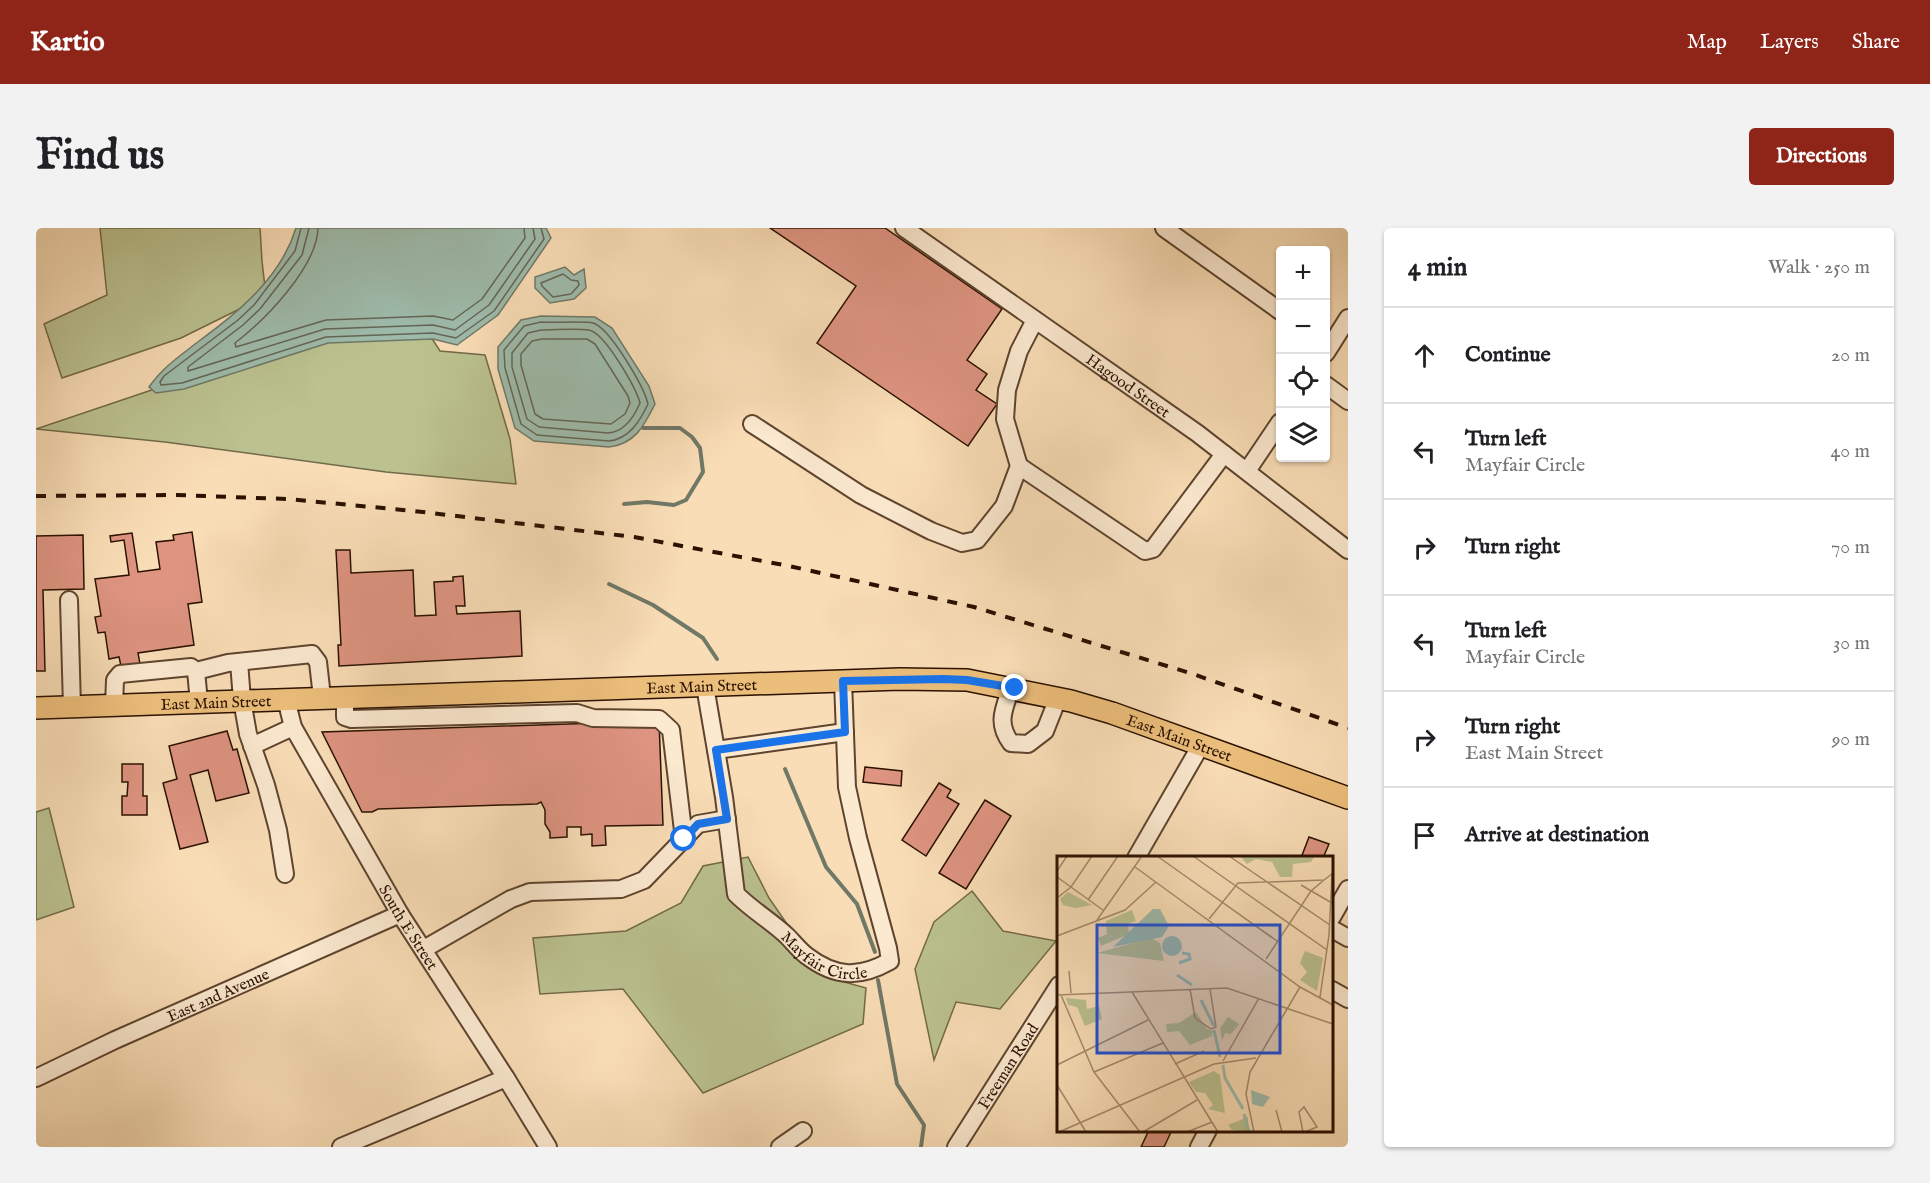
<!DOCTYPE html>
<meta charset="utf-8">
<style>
:root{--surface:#fff;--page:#f2f2f2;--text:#202124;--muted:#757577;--line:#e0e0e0;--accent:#8f2418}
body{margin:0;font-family:"IM FELL English",serif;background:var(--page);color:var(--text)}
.controls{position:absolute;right:18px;top:18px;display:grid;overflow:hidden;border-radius:6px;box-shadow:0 2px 4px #0004}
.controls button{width:54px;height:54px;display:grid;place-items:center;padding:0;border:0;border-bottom:2px solid var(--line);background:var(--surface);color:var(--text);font:30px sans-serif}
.stop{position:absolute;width:18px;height:18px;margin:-14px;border:4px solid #1a73e8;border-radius:50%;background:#fff}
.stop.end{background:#1a73e8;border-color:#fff;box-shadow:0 2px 6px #0008}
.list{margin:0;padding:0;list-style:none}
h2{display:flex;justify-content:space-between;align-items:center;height:78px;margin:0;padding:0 24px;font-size:26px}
h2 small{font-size:20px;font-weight:400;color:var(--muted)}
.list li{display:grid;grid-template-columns:39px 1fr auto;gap:18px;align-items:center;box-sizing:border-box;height:96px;padding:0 24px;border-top:2px solid var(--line)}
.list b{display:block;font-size:22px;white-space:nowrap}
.list p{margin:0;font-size:20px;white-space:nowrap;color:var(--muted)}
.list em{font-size:20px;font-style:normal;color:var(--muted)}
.icon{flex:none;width:33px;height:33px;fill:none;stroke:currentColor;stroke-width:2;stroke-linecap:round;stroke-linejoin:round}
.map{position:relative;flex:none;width:1312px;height:919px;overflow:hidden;border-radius:6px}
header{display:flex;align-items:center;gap:36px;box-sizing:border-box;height:84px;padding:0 30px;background:var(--accent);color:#fff}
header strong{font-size:28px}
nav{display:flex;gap:33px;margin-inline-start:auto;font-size:21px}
.intro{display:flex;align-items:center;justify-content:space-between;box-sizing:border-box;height:144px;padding:0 36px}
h1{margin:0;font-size:42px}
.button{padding:15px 27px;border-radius:6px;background:var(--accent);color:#fff;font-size:21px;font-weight:700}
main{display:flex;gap:36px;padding:0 36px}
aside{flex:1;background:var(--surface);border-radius:6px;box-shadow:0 2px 4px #0004}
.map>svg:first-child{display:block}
.green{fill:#bbc290;stroke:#726a48;stroke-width:1.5}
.water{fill:#9ebcac;stroke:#707867;stroke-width:1.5}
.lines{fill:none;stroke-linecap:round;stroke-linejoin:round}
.shore{stroke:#646656;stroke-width:1.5}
.stream{stroke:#707867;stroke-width:4}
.building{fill:#de9481;stroke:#2a1100;stroke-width:1.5}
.minor-casing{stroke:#5e442e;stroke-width:20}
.major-casing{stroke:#2a1100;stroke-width:24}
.minor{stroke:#fbe9d0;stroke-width:16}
.major{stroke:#ecbe7b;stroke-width:21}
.rail{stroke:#2a1100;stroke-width:4;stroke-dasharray:10 10;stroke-linecap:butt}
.route{stroke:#1a73e8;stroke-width:8}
.labels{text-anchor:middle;stroke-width:6;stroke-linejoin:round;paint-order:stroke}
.street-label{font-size:16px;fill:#2a1100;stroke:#fbe9d0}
.inset-river{fill:none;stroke:#9ebcac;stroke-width:3}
.inset-road{fill:none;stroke:#a68b6d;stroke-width:1.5}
.view{fill:#1d4ed8;fill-opacity:0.15;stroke:#1d4ed8;stroke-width:3}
.inset-edge{fill:none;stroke:#2a1100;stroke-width:3}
</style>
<header>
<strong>Kartio</strong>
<nav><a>Map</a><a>Layers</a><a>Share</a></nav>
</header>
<div class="intro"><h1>Find us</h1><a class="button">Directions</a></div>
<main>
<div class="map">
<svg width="1312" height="919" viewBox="0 0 1312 919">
<rect width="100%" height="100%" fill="#f9ddb6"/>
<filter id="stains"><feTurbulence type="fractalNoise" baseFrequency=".00333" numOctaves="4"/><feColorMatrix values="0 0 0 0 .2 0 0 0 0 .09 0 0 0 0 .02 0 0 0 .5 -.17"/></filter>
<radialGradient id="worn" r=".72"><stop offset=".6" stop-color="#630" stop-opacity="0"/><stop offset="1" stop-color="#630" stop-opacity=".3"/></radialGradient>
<!-- green -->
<g class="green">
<path d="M64 0H224L226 33 230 68 145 110 26 150 8 96 71 67Z"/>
<path d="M384 92 404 123 449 127 474 211 480 256 350 244 129 214 0 201 166 145Z"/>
<path d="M13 580 38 679 0 692V584Z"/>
<path d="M712 629 733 670 787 748 830 760 827 796 667 865 587 761 504 766 497 710 590 703 645 675 667 638Z"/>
<path d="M936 663 967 703 1020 713 964 781 920 774 898 832 879 741 898 694Z"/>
</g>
<!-- water -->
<g class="water">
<path d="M260 0H510L515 10 462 87 421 117 397 111 292 115 148 161 120 165 113 159C127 139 144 128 163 113 203 84 245 49 260 0Z"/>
<path d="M529 39 538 47 548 41 550 60 538 71 514 75 499 60V49Z"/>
<path d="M505 88 559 89 576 100 613 158 619 176C608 198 599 216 573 219L498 213 479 200 462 141V119L485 92Z"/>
</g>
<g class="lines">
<!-- shore -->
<g class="shore">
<path d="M265 0 259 23 218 77 202 92 128 148 124 154 125 157 146 155 290 109 397 105 420 110 458 83 508 11 505 0"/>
<path d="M273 0 266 27 224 81 207 97 152 139V143L289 101 397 97 419 102 453 77 499 11 497 0"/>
<path d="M282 0C281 39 229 92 199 115L200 119 290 92 397 88 417 92 446 71 489 10 488 0"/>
<path d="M527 46 535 52 542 53 543 57 535 66 517 69 506 58 505 55Z"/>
<path d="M505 94C515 95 550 93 557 95 574 100 608 159 612 176 604 193 593 211 573 213L501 207 485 196 469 140 468 122 488 98Z"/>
<path d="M505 102C519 102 541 100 553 102 569 105 600 160 604 175 598 189 589 204 572 205L503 199 491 191 476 139V125L492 105Z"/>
<path d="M506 111H551L559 116 592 168 594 175 589 186 575 196 507 191 499 186 485 137V126L496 113Z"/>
</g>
<!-- stream -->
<g class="stream">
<path d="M588 276 611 274 638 277 650 272 667 244 664 220 656 209 644 200H607"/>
<path d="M573 356 617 377 667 410 681 431"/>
<path d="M749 541 790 639 821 676 839 724"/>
<path d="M842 752 861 856 888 897 885 919"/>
</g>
</g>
<!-- building -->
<g class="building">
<path d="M734 0H849L966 81 931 132 951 146 940 162 961 176 932 218 781 115 820 58Z"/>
<path d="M156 304 166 374 152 376 158 417 102 425 104 436 85 438 83 429 73 431 69 404 62 405 59 389 65 388 59 351 93 347 88 312 75 314 74 308 96 305 102 344 124 341 120 314 138 312 137 307Z"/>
<path d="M47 307 48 361 7 362 9 443H0V308Z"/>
<path d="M300 322H314L315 345 377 342 379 388 400 387 398 354 417 353V349L427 348 429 378H420L421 386 484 383 486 428 303 438 302 417H305Z"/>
<path d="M623 493 627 597 569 598 570 617 556 618V606L545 607V599H531V609L514 610V604L509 596V582L505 574 501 576 342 581 336 584H326L286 504Z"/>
<path d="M191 503 197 522 201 521 213 565 180 573 172 542 154 547 172 614 144 621 127 555 141 551 133 518Z"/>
<path d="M86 536H107V568H111V587H86V568H91L92 554H86Z"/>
<path d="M829 539 866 543 865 558 827 554Z"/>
<path d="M903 555 915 562 911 569 923 576 890 628 866 612Z"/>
<path d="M949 572 975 588 930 661 903 645Z"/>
<path d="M1273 609 1293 616 1287 630H1265Z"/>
<path d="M1113 902H1136L1128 919H1105Z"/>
</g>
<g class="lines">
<!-- minor casing -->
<g class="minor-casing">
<g id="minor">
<path id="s1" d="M868 0 1161 205 1312 322"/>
<path d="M1128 0 1244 83"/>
<path d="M1290 125 1312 90"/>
<path d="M1290 157 1312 173"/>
<path d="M716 196 825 267 895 303 926 315 941 312 968 278 983 238 969 191 971 162 983 123 999 92"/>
<path d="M983 238 1109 323 1117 321 1188 226"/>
<path d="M1211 243 1244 194"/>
<path d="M33 372 36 479"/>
<path d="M203 434 206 472 212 506 230 557 242 602 249 646"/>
<path d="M160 443 192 435 276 426 282 434 286 469"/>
<path id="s2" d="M669 458 688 569 700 666C716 682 735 693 751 708 758 715 764 723 771 728 800 750 824 750 854 733L852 720 822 610 811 559 807 453"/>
<path d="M975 460C968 481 960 495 975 515L992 516 1009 503 1022 470"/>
<path d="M309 469V489L315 491 541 485 557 490 623 491 635 502 648 611"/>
<path id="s3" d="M250 471 257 499 364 686 470 850 512 919"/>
<path d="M78 477 79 452 84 446 155 439 160 443 163 474"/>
<path d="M216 518 257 499"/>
<path d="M680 522 809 504"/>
<path d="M1100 630 1165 517"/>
<path d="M1296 689 1312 661"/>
<path d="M1296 701 1312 710"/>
<path d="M388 721 475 671 494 664 585 661 608 652 662 596 691 591"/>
<path d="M1296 762 1312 771"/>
<path id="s4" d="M0 850 79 812 364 686"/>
<path d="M305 919 470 850"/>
<path d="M744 919 767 903"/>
<path id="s5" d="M920 919 1023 757"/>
<path d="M1163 919 1172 902"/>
</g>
</g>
<!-- major casing -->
<g class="major-casing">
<g id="major">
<path id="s6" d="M0 480 864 451 931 452 1035 473 1076 485 1312 570"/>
</g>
</g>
<!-- minor -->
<use href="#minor" class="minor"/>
<!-- major -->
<use href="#major" class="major"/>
<!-- rail -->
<path class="rail" d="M0 268 140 267 251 271 378 283 598 309 753 338 938 379 1154 445 1312 500"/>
</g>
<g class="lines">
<!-- route -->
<path class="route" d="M648 611 662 596 691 591 680 522 809 504 807 453 907 451 931 452 979 460"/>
</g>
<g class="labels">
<!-- street labels -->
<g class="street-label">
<text dy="6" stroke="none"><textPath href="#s1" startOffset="274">Hagood Street</textPath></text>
<text dy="6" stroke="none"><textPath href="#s6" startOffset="666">East Main Street</textPath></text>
<text dy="6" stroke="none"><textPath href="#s6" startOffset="180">East Main Street</textPath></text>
<text dy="6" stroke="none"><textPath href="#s6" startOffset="1152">East Main Street</textPath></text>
<text dy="6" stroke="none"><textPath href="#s3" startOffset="260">South E Street</textPath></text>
<text dy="6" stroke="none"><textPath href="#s2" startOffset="321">Mayfair Circle</textPath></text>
<text dy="6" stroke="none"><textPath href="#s4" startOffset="200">East 2nd Avenue</textPath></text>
<text dy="6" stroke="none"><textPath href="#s5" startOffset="96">Freeman Road</textPath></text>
</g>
</g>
<!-- overview -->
<g transform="translate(1021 628)">
<rect width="276" height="276" fill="#f9ddb6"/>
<path d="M183 0H256L257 1 254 6 236 8 235 21H223L215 6 199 3 190 8ZM11 36 35 49 18 52 6 49 3 43ZM75 54 79 65 71 68 72 78 44 90 41 82 50 78 49 65ZM94 82 103 87 107 105 40 97ZM248 95 266 102 260 135 243 124 250 116 243 107ZM9 142 29 144 30 153 42 150 45 163 28 170 20 151 11 149ZM139 156 150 173 156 175 155 180 133 189 122 175 110 176 109 168 122 167ZM171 161 182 168 174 178 168 177 165 185 163 172ZM157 215 163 219 168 257 151 253 156 249 148 237 139 236 132 226ZM191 261V276L175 274 171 269Z" fill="#bbc290"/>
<path d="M96 53H103L112 70 105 81 56 91ZM105 90a10 10 0 1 1 20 0a10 10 0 1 1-20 0ZM194 234 213 241 206 251 195 248Z" fill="#9ebcac"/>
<path class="inset-river" d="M122 107 133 103 132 98 125 97M120 119 135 129M144 144 157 170M157 174 163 201M166 209 168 222 186 253M187 258 192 276"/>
<path class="inset-road" d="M100 0 220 85M136 0 270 94M172 0 273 69M78 11 243 131 276 149M0 15 10 0M0 21 46 54M244 29 275 47M0 42 14 31 35 0M31 44 61 0M152 63 181 27 267 24 276 17M40 64 85 0M0 80 68 54 99 26M209 103 254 35 267 24M12 115 14 137M133 133 138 162 154 173 159 171 153 133M75 136 161 276M0 139 170 132 276 168M4 139 37 216 83 276M263 141 272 79 275 19M166 205 202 142M118 208 147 195M0 209 91 164M37 216 106 187M0 229 29 276M219 254 225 276M2 276 157 208 199 202M86 276 140 244M130 276 155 266M197 276 189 238 193 216 243 131M246 276 242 256 247 251 260 271 248 276"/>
<path class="view" d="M40 69H223V197H40Z"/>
<rect width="276" height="276" class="inset-edge"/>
</g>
<rect width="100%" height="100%" filter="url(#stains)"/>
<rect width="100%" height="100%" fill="url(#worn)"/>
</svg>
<div class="controls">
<button>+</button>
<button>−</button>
<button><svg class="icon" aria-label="locate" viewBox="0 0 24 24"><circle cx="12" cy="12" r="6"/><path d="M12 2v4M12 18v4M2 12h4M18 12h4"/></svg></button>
<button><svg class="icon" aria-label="layers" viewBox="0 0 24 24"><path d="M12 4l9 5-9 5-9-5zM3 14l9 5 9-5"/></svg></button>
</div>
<div class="stop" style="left:648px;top:611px"></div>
<div class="stop end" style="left:979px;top:460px"></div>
</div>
<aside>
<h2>4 min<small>Walk · 250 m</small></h2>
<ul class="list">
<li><svg class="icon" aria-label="ahead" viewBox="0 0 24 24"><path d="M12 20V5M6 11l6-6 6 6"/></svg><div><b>Continue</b></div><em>20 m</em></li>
<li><svg class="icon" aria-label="left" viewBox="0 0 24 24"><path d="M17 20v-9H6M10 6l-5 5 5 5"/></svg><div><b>Turn left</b><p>Mayfair Circle</p></div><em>40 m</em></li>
<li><svg class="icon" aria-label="right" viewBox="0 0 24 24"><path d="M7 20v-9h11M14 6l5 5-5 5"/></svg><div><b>Turn right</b></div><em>70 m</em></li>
<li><svg class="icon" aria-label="left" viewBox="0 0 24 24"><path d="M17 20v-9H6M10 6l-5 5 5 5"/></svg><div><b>Turn left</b><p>Mayfair Circle</p></div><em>30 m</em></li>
<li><svg class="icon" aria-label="right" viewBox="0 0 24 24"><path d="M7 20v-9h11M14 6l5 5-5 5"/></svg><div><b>Turn right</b><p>East Main Street</p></div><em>90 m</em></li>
<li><svg class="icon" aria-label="arrive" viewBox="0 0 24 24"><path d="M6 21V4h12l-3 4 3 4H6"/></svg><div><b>Arrive at destination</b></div></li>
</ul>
</aside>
</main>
